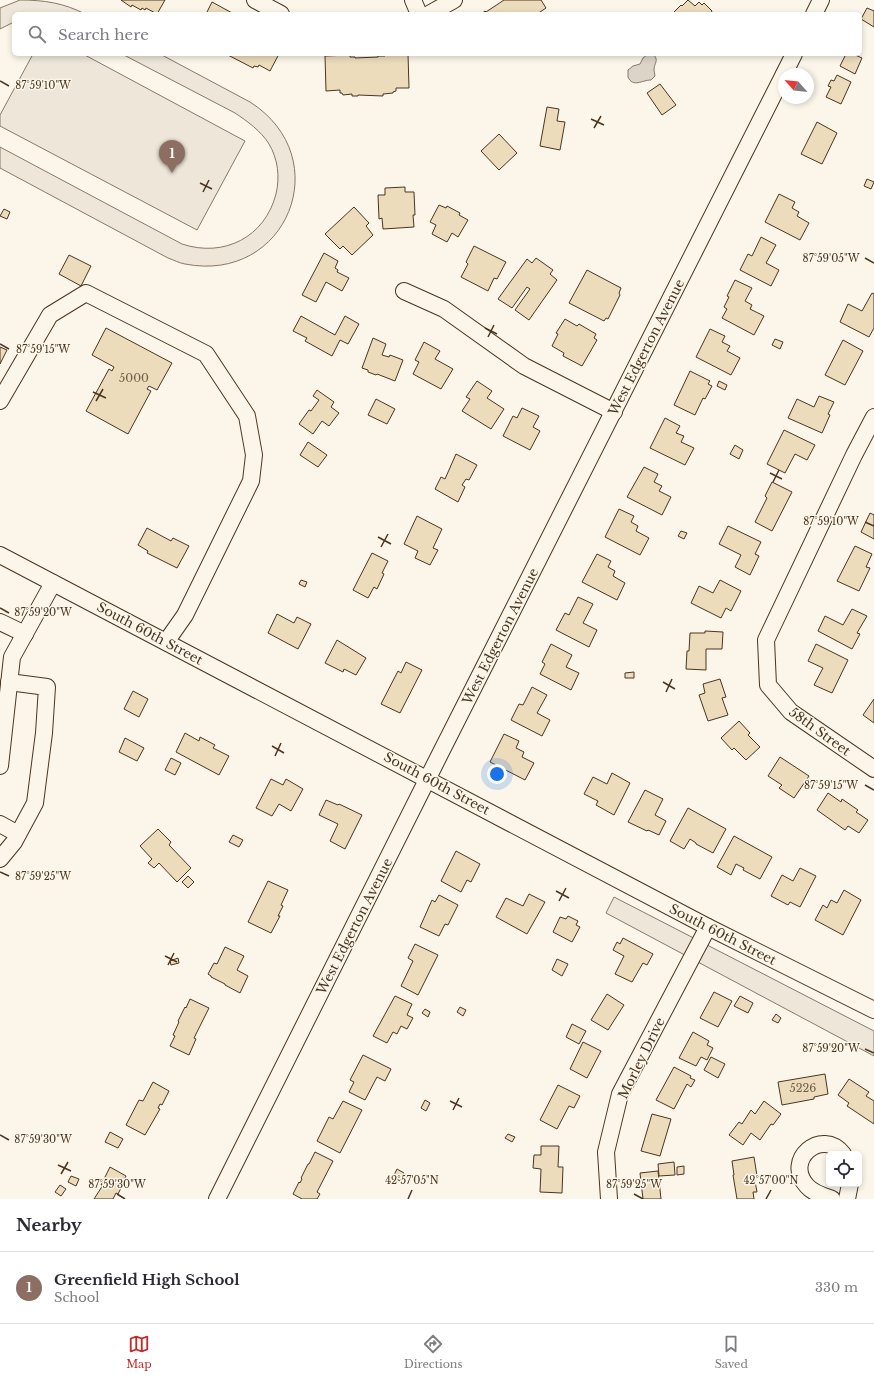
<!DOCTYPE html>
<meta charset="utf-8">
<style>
:root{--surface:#fff;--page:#f2f2f3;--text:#2b2b33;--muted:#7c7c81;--line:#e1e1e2;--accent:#c62828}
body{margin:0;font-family:"Libre Baskerville",serif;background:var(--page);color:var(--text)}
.controls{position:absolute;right:12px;bottom:12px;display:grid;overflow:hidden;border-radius:6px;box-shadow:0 2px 6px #0003}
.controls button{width:36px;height:36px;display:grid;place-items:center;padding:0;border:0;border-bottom:1px solid var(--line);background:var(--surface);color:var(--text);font:20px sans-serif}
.compass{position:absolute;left:778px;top:68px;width:36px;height:36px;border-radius:50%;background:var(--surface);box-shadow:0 2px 6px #0003;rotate:297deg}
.you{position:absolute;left:497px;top:774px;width:14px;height:14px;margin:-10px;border:3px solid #fff;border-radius:50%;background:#1a73e8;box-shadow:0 0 0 6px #1a73e833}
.badge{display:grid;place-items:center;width:26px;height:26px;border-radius:50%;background:var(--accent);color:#fff;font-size:13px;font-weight:700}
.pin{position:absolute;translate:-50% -33px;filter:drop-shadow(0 1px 2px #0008)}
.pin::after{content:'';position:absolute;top:21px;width:14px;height:12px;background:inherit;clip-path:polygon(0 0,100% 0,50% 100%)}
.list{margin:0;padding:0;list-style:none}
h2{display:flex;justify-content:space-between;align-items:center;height:52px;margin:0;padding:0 16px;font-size:17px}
h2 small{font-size:13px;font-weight:400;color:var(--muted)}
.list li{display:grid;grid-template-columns:26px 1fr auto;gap:12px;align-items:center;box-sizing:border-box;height:72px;padding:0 16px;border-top:1px solid var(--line)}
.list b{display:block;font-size:15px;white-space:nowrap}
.list p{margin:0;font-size:13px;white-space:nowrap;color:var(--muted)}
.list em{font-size:13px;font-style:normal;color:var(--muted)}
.icon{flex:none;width:22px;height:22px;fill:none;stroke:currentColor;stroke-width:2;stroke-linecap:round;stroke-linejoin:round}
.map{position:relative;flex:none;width:874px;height:1199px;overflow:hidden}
.search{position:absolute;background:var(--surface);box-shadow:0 2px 6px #0003;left:12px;right:12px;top:12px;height:44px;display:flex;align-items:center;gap:10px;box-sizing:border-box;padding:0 14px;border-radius:6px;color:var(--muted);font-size:15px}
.sheet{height:124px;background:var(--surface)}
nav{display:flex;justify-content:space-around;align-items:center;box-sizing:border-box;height:56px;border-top:1px solid var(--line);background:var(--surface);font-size:11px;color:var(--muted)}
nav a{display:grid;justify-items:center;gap:2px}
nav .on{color:var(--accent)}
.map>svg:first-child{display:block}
.green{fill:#ede6d9;stroke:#887966}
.water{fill:#dcd4c6;stroke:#887966}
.building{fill:#ecdcbc;stroke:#4a3520}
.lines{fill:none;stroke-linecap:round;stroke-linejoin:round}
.minor-casing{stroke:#4a3520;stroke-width:18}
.minor{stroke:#fbf6e9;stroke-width:16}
.ticks{fill:none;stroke:#4a3520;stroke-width:1.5}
.labels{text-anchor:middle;stroke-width:3;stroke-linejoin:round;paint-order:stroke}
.number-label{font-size:11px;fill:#725f47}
.street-label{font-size:13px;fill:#4a3520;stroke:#fbf6e9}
.ticks-label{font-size:10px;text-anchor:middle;fill:#4a3520;stroke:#fbf6e9;stroke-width:3;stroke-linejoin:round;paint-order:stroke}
</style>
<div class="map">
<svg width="874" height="1199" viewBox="0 0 874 1199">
<rect width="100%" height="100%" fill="#fbf6e9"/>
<!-- green -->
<g class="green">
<path d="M20 0C44 0 64 3 85 14H14V22L0 29V8Z"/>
<path d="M33 54H83L245 141 197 230 0 126V115Z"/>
<path d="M122 54H160L250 102C338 158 287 284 185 264 179 263 174 260 168 258L0 168V147L182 244C224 258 265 237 276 194 280 177 278 159 269 144 261 131 247 121 235 113Z"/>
<path d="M614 897 874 1031V1056L606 913Z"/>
</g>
<!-- water -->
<path class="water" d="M648 54 654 55C659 61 654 63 654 70 654 72 655 74 655 76L651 80C642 80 633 88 628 77V70L633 66 640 64 643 58Z"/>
<!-- building -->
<g class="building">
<path d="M121 0H165L157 14 146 8 145 10 142 8 141 10 132 5 131 7Z"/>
<path d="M504 0H541L546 8 537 14H481L485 11 486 12Z"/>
<path d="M688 0 695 6 699 2 702 5 704 3 712 11 711 13 712 14H676L674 12 681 5 682 6Z"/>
<path d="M212 2 234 14H206Z"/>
<path d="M867 8 874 11V27L861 19Z"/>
<path d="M226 54H279L270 71 259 65 258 67 254 66 253 68Z"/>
<path d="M385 54H408L409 88H396V91L393 92V93L383 94V96L358 95V96H352V94L343 95 342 93H340V90L326 91 325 56 350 55V57H355V58L378 57V56H385Z"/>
<path d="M846 54H853L862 58 855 74 840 66Z"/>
<path d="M837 75 851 82 841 104 826 97 831 87 828 86 831 80 834 81Z"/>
<path d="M660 84 676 105 662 115 647 93Z"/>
<path d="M547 107 559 109 557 121 565 122 560 150 540 146Z"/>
<path d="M817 122 837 133 822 164 801 154Z"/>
<path d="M499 134 517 153 499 170 481 151Z"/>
<path d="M867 179 874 182 871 189 864 186Z"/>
<path d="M405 187V192H414L415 215H413L414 227 383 229 382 218 379 219 378 195H385V188Z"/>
<path d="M779 194 795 202 792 208 799 212 797 216 809 223 800 240 765 222Z"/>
<path d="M439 205 446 208 447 206 460 213 459 215 468 220 458 237 452 233 447 242 432 234 436 225 430 222Z"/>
<path d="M354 207 369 223 366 226 373 235 352 255 343 246 340 249 325 234Z"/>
<path d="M4 209 10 212 7 219 0 216Z"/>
<path d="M761 237 776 245 766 263 779 270 771 286 740 270 748 254 752 256Z"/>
<path d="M474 246 506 262 497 279 494 278 488 291 461 277 468 264 466 262Z"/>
<path d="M324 253 338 261 335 268 338 270 337 272 349 278 342 291 326 282 316 302 302 295Z"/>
<path d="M69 255 91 266 81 286 59 274Z"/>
<path d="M536 258 553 270 550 274 557 280 529 320 515 310 530 289 527 287 512 308 498 299 527 259 532 263Z"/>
<path d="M587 270 621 288 619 293 620 295 608 319 606 318 604 321 569 303Z"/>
<path d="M735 280 752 288 745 301 752 305 750 309 764 316 754 335 722 318 727 309 724 307 729 297 727 296Z"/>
<path d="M872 293 874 294V328L869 337 840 322 848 304 862 311Z"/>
<path d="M301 316 335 335 345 316 359 324 348 344 340 340 332 356 305 341 307 338 293 331Z"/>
<path d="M565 319 577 326 579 324 596 334 594 338 597 340 582 366 563 356 564 353 552 346 558 334 556 333Z"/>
<path d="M106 328 172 363 157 390 149 386 147 389 151 391 128 434 86 411 109 369 112 371 114 367 92 355Z"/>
<path d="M710 329 725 336 722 342 730 346 727 351 740 358 731 375 696 357Z"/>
<path d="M373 338 386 344 382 355 389 357 390 355 403 360 395 381 377 374 376 375 368 372V370L362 368Z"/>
<path d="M775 339 783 342 780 349 772 345Z"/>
<path d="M843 340 863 351 845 385 825 375Z"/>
<path d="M424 342 440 351 435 359 453 369 441 389 413 374 419 362 415 360Z"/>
<path d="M0 347 7 350 0 364Z"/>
<path d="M690 371 710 381 708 384 712 386 705 399 703 398 695 415 674 405Z"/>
<path d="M477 381 492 391 487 398 504 409 491 429 462 411 470 399 466 397Z"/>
<path d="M719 381 727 385 725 390 717 386Z"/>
<path d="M317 390 334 402 331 407 339 413 329 426 322 421 313 434 299 424 309 410 311 411 319 400 313 396Z"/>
<path d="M819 396 834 402 828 414 830 415 822 433 788 418 797 399 814 407Z"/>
<path d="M376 399 395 409 387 424 368 415Z"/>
<path d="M522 408 539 416 533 427 540 431 530 450 503 436 513 416 517 418Z"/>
<path d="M665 418 680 426 676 433 684 436 681 442 694 448 685 465 650 448Z"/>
<path d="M784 430 815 445 807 460 795 454 785 473 767 464Z"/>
<path d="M308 442 327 455 318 467 300 455Z"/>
<path d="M735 445 743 450 739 459 730 454Z"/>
<path d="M456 454 477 465 469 480 466 479 462 485 465 487 458 502 435 489 441 477 445 479Z"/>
<path d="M644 467 658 474 654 482 662 486 659 491 671 497 662 515 627 497Z"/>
<path d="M772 482 792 492 772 531 755 522 767 498 765 496Z"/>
<path d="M619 509 634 516 631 522 638 526 636 531 649 538 640 555 605 537Z"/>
<path d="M870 513 874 515V539L861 532Z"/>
<path d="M417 516 442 529 433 548 438 550 430 565 415 558 418 551 404 544Z"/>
<path d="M728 526 761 542 755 554 759 556 750 575 735 567 741 555 719 544Z"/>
<path d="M147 528 171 541 173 538 189 546 177 568 147 553 148 551 138 545Z"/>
<path d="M681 531 687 533 684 539 678 536Z"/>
<path d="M855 546 872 554 866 567 870 568 859 591 837 581Z"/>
<path d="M372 553 388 561 382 573 384 574 377 589 374 587 368 598 353 590Z"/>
<path d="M597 554 611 561 608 567 615 571 613 576 625 583 617 600 582 582Z"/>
<path d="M301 580 307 582 305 587 299 584Z"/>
<path d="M720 580 741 591 731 611 726 608 721 618 691 603 699 586 713 593Z"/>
<path d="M578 597 593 604 583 623 597 630 589 647 556 630 565 613 569 615Z"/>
<path d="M852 609 867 616 857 633 860 634 852 649 818 631 825 616 843 625Z"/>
<path d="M277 614 294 623 297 617 311 624 298 649 268 633Z"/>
<path d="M705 631 723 632 722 649H706V670L686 669 687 651H689L690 633H705Z"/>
<path d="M337 640 366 658 356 675 344 669 343 672 325 663Z"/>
<path d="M551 644 572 655 566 667 579 673 571 690 540 674 545 664 542 662Z"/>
<path d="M816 644 848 660 832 693 814 685 823 668 808 661Z"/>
<path d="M406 662 422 670 400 713 381 704 398 671 401 673Z"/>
<path d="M634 672V678H625V673Z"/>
<path d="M720 679 726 697 722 698 728 715 708 721 699 695 705 693 703 684Z"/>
<path d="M532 687 547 695 537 713 550 720 542 736 511 720 519 704 523 705Z"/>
<path d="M133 691 148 699 139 717 124 709Z"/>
<path d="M874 699V723L863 715Z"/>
<path d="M739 721 750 733 748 735 760 747 746 760 734 748 732 750 721 738Z"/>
<path d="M185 733 199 741 200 737 215 745 213 748 229 756 219 775 176 752Z"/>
<path d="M504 734 519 741 516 748 524 752 522 757 534 763 525 780 490 762Z"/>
<path d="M125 738 144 748 137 761 119 752Z"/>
<path d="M780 757 809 776 794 798 779 788 782 785 768 776Z"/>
<path d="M171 758 181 763 175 775 165 770Z"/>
<path d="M612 773 630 783 614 815 596 805 598 801 584 794 593 777 607 784Z"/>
<path d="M271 779 283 785 286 779 303 789 291 811 279 804 272 816 256 808Z"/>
<path d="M645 790 663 799 655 815 666 821 659 835 648 830 647 831 628 822Z"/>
<path d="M828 793 841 802 842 799 858 810 856 812 868 820 859 833 848 826 845 830 817 810Z"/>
<path d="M326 800 338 805 339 804 362 815 345 849 330 841 338 824 319 815Z"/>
<path d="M688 808 726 829 713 853 696 844V843L690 839 684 849 670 841Z"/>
<path d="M158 829 171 842 169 845 191 868 177 882 159 863 154 868 148 863 152 859 140 846Z"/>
<path d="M233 835 243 840 239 847 229 842Z"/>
<path d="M734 836 772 857 760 879 743 870 744 868 736 864 731 875 717 867Z"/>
<path d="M456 851 480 864 471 882 467 880 461 892 441 881Z"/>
<path d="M800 868 816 876 800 907 790 902 788 905 771 896 782 875 793 881Z"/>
<path d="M188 876 194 882 188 888 182 882Z"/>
<path d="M268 881 288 890 281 905 283 906 278 916H280L271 933 248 922Z"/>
<path d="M844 890 861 900 843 935 815 920 823 905 827 908 831 900 837 903Z"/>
<path d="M529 894 545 902 527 934 496 917 506 898 523 906Z"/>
<path d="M439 895 458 905 448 925 445 924 439 936 420 927 432 900 435 902Z"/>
<path d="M568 916 578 921 576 925 580 927 572 942 553 932 560 917 566 919Z"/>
<path d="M623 938 653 954 647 965 643 963 632 982 615 974 624 956 613 950 617 942 620 944Z"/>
<path d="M415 944 438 955 418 995 401 986 413 961 408 958Z"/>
<path d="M225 947 244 956 237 970 248 976 240 993 225 985V984L211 977V976L208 974 214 963 217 964Z"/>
<path d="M178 958 179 963 171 965 170 961Z"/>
<path d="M557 959 568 964 562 976 552 970Z"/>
<path d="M714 992 732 1001 718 1027 700 1018Z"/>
<path d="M607 994 624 1005 608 1030 591 1020Z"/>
<path d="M395 996 412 1004 407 1015 413 1018 407 1029 401 1026 397 1034 393 1032 387 1043 373 1036Z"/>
<path d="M740 996 753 1003 748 1013 734 1006Z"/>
<path d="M190 999 209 1008 194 1038 196 1039 189 1055 170 1046 175 1036 173 1035 179 1022 178 1021 185 1007 186 1008Z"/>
<path d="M460 1007 466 1010 463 1016 457 1012Z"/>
<path d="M425 1009 430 1012 428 1017 422 1013Z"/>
<path d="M776 1014 781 1018 778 1023 772 1020Z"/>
<path d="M572 1024 586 1031 579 1044 566 1037Z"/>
<path d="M693 1032 709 1041 707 1045 713 1048 707 1060 701 1057 696 1066 679 1058Z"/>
<path d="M583 1042 601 1051 587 1078 570 1069Z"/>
<path d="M363 1055 391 1069 385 1081 377 1077 365 1100 349 1092 354 1082 350 1080Z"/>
<path d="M711 1057 725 1064 718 1078 704 1070Z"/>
<path d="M674 1067 691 1076 690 1078 695 1080 691 1087 687 1084 674 1109 656 1100Z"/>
<path d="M825 1074 828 1094 814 1097V1099L782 1105 778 1082Z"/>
<path d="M849 1079 869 1092 866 1096 874 1101V1124L847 1106 849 1103 838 1095Z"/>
<path d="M153 1082 169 1091 162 1105 160 1104 158 1108 160 1109 145 1135 126 1125 139 1100 143 1101Z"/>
<path d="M558 1085 580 1096 574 1108 569 1106 557 1129 540 1120Z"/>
<path d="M425 1100 430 1103 426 1111 421 1108Z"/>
<path d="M343 1101 362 1110 340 1153 317 1141 329 1117 333 1119Z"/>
<path d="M764 1101 781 1114 773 1125 771 1124 760 1140 751 1133 743 1145 729 1135 739 1122 742 1124 751 1110 755 1114Z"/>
<path d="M652 1114 671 1119 660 1156 641 1151Z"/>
<path d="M110 1132 123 1139 118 1148 105 1142Z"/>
<path d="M508 1134 515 1137 512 1142 505 1138Z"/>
<path d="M541 1146H559L558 1167H563L562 1193 540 1192 541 1169 533 1168 534 1155H541Z"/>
<path d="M315 1152 333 1161 317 1192 320 1194 317 1199H302L293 1194 299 1182 300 1183 302 1179 301 1178 308 1164H309Z"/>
<path d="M754 1157 757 1176H754L757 1192H753L754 1199H737L733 1175H734L732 1161Z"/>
<path d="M674 1162 675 1175 659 1176 658 1164Z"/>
<path d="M684 1166V1174L677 1175V1167Z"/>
<path d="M110 1167 126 1176 122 1184H123L118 1194 116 1193 113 1199H94L103 1185H101Z"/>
<path d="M397 1169 404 1173 400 1181 393 1177Z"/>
<path d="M658 1171 661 1199H643L640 1173Z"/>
<path d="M71 1176 79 1179 76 1186 68 1182Z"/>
<path d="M60 1185 66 1189 61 1196 55 1192Z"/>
</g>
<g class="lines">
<!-- minor casing -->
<g class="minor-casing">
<g id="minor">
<path d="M255 0 281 14"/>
<path d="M413 0 419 14"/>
<path d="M429 14 454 0"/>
<path d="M814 14 821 0"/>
<path d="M784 74 794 54"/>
<path d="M404 291 444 309 524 366 614 412"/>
<path d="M0 401 50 315 86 293 206 354 247 416 254 455 251 481 185 615 166 642"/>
<path d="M874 417 854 455 766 640 768 685 791 712 874 769"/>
<path d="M0 555 708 927 874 1010"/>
<path d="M0 622 25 634"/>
<path d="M0 766 12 657 53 583"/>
<path d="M0 824 18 834"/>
<path d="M0 859 14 842 35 803 44 733 47 687 9 682"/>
<path d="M217 1199 439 756 784 74"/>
<path d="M609 1199 606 1152 620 1094 708 927"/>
<path d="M832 1199C824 1196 813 1193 807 1186 783 1160 822 1127 843 1154"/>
<path d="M847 1199 850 1184"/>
</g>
</g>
<!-- minor -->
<use href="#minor" class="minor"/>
</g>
<!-- ticks -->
<path class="ticks" d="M0 81 9 86M591 119 604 125M594 128 601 116M200 183 212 189M203 192 209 180M865 258 874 263M485 328 497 334M488 337 494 325M0 344 9 349M93 392 106 398M96 401 103 389M770 473 782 479M773 482 779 470M865 522 874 526M378 537 391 544M381 547 388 534M0 608 9 613M663 682 675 689M666 692 672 679M272 746 284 753M275 756 281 743M865 785 874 790M0 872 9 876M556 891 569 898M559 901 566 888M165 956 177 962M168 965 174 953M865 1049 874 1053M450 1101 462 1107M453 1110 459 1098M0 1135 9 1140M58 1165 71 1171M61 1174 68 1162M117 1194 125 1199M634 1194 643 1199M408 1199 412 1190M766 1199 771 1190"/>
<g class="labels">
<!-- number labels -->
<g class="number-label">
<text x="134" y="382">5000</text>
<text x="803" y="1092">5226</text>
</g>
<!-- street labels -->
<g class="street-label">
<text transform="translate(646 347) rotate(-63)" y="5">West Edgerton Avenue</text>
<text transform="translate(150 633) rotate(28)" y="5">South 60th Street</text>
<text transform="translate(500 636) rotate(-63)" y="5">West Edgerton Avenue</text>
<text transform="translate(820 731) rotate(36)" y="5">58th Street</text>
<text transform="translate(437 783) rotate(28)" y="5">South 60th Street</text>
<text transform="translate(354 926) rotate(-63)" y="5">West Edgerton Avenue</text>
<text transform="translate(723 934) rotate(27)" y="5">South 60th Street</text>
<text transform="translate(641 1058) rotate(-64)" y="5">Morley Drive</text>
</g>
</g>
<g class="ticks-label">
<text x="43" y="89">87°59'10"W</text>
<text x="831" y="262">87°59'05"W</text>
<text x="43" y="353">87°59'15"W</text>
<text x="831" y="525">87°59'10"W</text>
<text x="43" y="616">87°59'20"W</text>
<text x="831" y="789">87°59'15"W</text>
<text x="43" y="880">87°59'25"W</text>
<text x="831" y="1052">87°59'20"W</text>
<text x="43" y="1143">87°59'30"W</text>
<text x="412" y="1184">42°57'05"N</text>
<text x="771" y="1184">42°57'00"N</text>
<text x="117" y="1188">87°59'30"W</text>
<text x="634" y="1188">87°59'25"W</text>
</g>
</svg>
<div class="controls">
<button><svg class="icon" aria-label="locate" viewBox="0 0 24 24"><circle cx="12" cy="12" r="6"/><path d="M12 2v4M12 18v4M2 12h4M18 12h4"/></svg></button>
</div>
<svg class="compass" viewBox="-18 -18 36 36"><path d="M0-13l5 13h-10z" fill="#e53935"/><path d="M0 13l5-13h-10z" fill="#7c7c81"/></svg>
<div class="you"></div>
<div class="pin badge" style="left:172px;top:173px;background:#8d6e63">1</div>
<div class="search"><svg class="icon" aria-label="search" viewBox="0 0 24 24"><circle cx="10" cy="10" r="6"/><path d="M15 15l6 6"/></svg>Search here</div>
</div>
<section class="sheet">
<h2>Nearby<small></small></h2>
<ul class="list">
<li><span class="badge" style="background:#8d6e63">1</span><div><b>Greenfield High School</b><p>School</p></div><em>330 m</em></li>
</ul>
</section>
<nav>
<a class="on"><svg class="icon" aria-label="map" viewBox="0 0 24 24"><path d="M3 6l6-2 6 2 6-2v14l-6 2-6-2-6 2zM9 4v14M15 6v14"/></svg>Map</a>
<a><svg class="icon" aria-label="directions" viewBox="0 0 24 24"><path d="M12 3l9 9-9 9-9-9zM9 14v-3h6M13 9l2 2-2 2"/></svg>Directions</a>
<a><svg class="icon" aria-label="saved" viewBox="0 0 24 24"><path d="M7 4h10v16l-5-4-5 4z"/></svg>Saved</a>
</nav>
